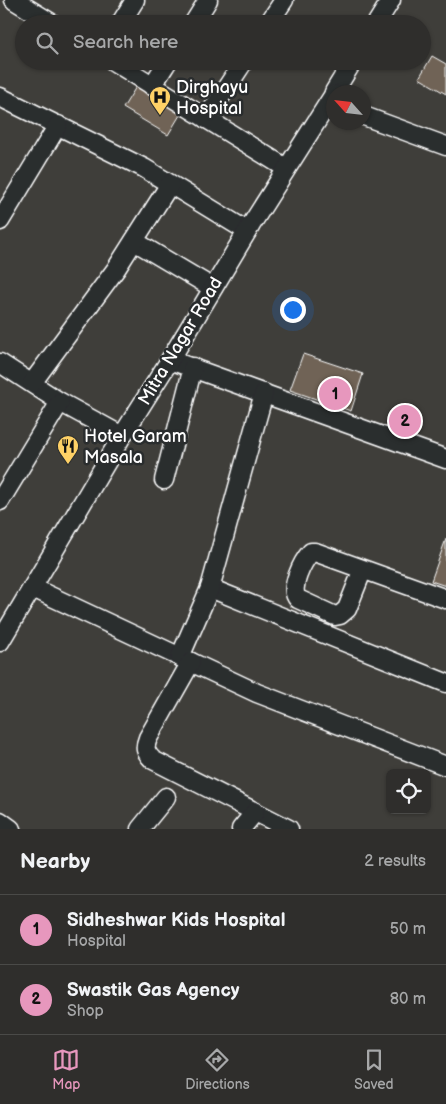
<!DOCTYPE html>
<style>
:root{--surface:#2f2e2c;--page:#373634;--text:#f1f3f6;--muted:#a7a8a9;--line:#4a4a48;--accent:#e797bd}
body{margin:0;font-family:"Balsamiq Sans",sans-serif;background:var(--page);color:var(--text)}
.controls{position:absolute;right:15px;bottom:15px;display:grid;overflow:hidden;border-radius:8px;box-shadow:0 1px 4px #0004}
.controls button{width:45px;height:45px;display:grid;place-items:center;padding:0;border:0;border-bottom:1px solid var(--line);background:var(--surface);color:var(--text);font:25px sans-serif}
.compass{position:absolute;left:326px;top:85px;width:45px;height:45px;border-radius:50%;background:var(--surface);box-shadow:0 1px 4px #0004;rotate:297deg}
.you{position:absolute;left:292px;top:309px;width:18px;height:18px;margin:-12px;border:4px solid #fff;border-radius:50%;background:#1a73e8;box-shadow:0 0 0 8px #1a73e833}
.badge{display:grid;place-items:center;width:32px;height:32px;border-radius:50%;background:var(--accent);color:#111;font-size:16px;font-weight:700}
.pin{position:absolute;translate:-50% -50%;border:2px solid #fff;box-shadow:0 1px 5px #0006}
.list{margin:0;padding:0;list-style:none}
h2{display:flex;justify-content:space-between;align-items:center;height:65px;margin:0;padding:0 20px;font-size:21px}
h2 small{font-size:16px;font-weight:400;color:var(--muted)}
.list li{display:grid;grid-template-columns:32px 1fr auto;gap:15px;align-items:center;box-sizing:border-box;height:70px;padding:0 20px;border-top:1px solid var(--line)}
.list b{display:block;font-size:19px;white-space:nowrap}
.list p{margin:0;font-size:16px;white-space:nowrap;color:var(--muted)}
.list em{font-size:16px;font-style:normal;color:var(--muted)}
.icon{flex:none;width:28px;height:28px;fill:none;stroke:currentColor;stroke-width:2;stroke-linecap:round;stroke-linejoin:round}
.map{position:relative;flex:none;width:446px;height:829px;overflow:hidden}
.search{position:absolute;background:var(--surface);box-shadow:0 1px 4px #0004;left:15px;right:15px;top:15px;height:55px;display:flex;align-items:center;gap:12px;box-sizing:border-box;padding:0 18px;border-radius:28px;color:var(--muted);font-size:19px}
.sheet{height:205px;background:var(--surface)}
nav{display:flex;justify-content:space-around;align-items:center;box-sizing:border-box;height:70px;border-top:1px solid var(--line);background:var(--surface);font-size:14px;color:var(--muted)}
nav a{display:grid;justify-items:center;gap:2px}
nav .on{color:var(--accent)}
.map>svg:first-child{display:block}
.building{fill:#706456;stroke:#fff}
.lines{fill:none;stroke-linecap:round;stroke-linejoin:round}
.minor-casing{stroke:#fff;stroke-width:21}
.minor{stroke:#2a2d2e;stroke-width:18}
.labels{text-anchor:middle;stroke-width:5;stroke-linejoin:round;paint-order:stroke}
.poi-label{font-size:18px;fill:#fff;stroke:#2a2d2e;text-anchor:start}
.street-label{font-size:18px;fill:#fff;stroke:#2a2d2e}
</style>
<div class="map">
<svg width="446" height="829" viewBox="0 0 446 829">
<rect width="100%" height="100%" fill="#3f3e3a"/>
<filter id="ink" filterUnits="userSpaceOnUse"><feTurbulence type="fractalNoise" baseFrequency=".02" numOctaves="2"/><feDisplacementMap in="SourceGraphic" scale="10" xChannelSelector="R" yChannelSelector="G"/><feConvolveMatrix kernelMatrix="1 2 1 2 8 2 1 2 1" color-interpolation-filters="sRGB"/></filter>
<g filter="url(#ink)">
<!-- building -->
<g class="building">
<path d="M432 56 446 64V94L419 78Z"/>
<path d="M139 82 183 110 168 135 123 108Z"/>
<path d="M303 354 363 374 351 411 290 390Z"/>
<path d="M446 539V586L431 581Z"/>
</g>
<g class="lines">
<!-- minor casing -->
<g class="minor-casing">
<g id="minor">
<path d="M14 0 53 24"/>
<path d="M120 24 135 0"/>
<path d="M193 24 208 0"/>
<path d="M268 24 284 0"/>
<path d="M376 24 391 0"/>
<path d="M113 61 286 168"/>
<path d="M152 86 168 61"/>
<path d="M334 92 353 61"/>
<path d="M0 97 144 168 247 231"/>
<path d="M364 116 446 146"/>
<path d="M206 119 244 61"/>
<path d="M0 221 58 125"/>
<path d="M134 241 213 288"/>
<path d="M170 360 446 459"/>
<path d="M0 363 60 402 122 436"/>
<path d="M32 383 116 269 170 184"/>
<path d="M164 480 193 367"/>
<path d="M0 501 60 402"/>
<path d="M363 569 347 609 340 615 335 616 298 599C288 589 303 561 311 552H315L446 599"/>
<path d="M33 588 257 693 446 766"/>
<path d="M210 588 446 683"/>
<path d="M0 642 122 436 170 360 251 225 334 94"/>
<path d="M180 657 210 588 264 393"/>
<path d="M191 662 148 738C144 748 145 752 153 760L289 829"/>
<path d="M0 821 11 829"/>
<path d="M140 829 166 797"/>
<path d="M241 829 255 812"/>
</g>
</g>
<!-- minor -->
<use href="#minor" class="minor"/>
</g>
</g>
<!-- icons -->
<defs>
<g id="hospital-pin" transform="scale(1.125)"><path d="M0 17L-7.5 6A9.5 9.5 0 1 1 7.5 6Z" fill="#ffd166" stroke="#2a2d2e"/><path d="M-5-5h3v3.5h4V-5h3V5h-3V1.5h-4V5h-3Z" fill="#111"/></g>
<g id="restaurant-pin" transform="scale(1.125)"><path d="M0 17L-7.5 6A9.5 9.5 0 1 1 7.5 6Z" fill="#ffd166" stroke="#2a2d2e"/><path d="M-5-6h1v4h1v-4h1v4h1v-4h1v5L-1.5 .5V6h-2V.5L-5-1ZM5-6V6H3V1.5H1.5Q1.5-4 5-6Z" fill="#111"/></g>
</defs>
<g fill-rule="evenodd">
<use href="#hospital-pin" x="160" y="97"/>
<use href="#restaurant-pin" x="68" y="446"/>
</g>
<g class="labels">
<!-- poi labels -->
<g class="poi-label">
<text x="176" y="93">Dirghayu<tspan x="176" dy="21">Hospital</tspan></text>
<text x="84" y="442">Hotel Garam<tspan x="84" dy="21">Masala</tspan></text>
</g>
<!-- street labels -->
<g class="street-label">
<text transform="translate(180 341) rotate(-59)" y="6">Mitra Nagar Road</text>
</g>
</g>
</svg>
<div class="controls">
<button><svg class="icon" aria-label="locate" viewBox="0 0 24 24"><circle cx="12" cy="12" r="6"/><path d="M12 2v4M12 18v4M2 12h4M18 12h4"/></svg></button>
</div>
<svg class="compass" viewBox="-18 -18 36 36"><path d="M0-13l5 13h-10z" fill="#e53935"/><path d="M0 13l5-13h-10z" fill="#a7a8a9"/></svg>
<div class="you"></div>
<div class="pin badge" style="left:335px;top:394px">1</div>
<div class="pin badge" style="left:405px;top:421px">2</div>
<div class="search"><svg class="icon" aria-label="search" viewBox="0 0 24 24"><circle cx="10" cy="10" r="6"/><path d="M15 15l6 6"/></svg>Search here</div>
</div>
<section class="sheet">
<h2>Nearby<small>2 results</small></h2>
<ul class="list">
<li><span class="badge">1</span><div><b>Sidheshwar Kids Hospital</b><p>Hospital</p></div><em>50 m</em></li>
<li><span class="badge">2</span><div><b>Swastik Gas Agency</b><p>Shop</p></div><em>80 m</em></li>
</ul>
</section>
<nav>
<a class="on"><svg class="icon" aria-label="map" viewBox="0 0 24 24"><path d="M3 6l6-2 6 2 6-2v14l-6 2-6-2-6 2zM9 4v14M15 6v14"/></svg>Map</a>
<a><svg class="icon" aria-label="directions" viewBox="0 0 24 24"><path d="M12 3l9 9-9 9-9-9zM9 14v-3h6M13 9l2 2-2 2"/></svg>Directions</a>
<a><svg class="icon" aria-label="saved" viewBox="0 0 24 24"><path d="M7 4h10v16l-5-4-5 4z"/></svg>Saved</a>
</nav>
